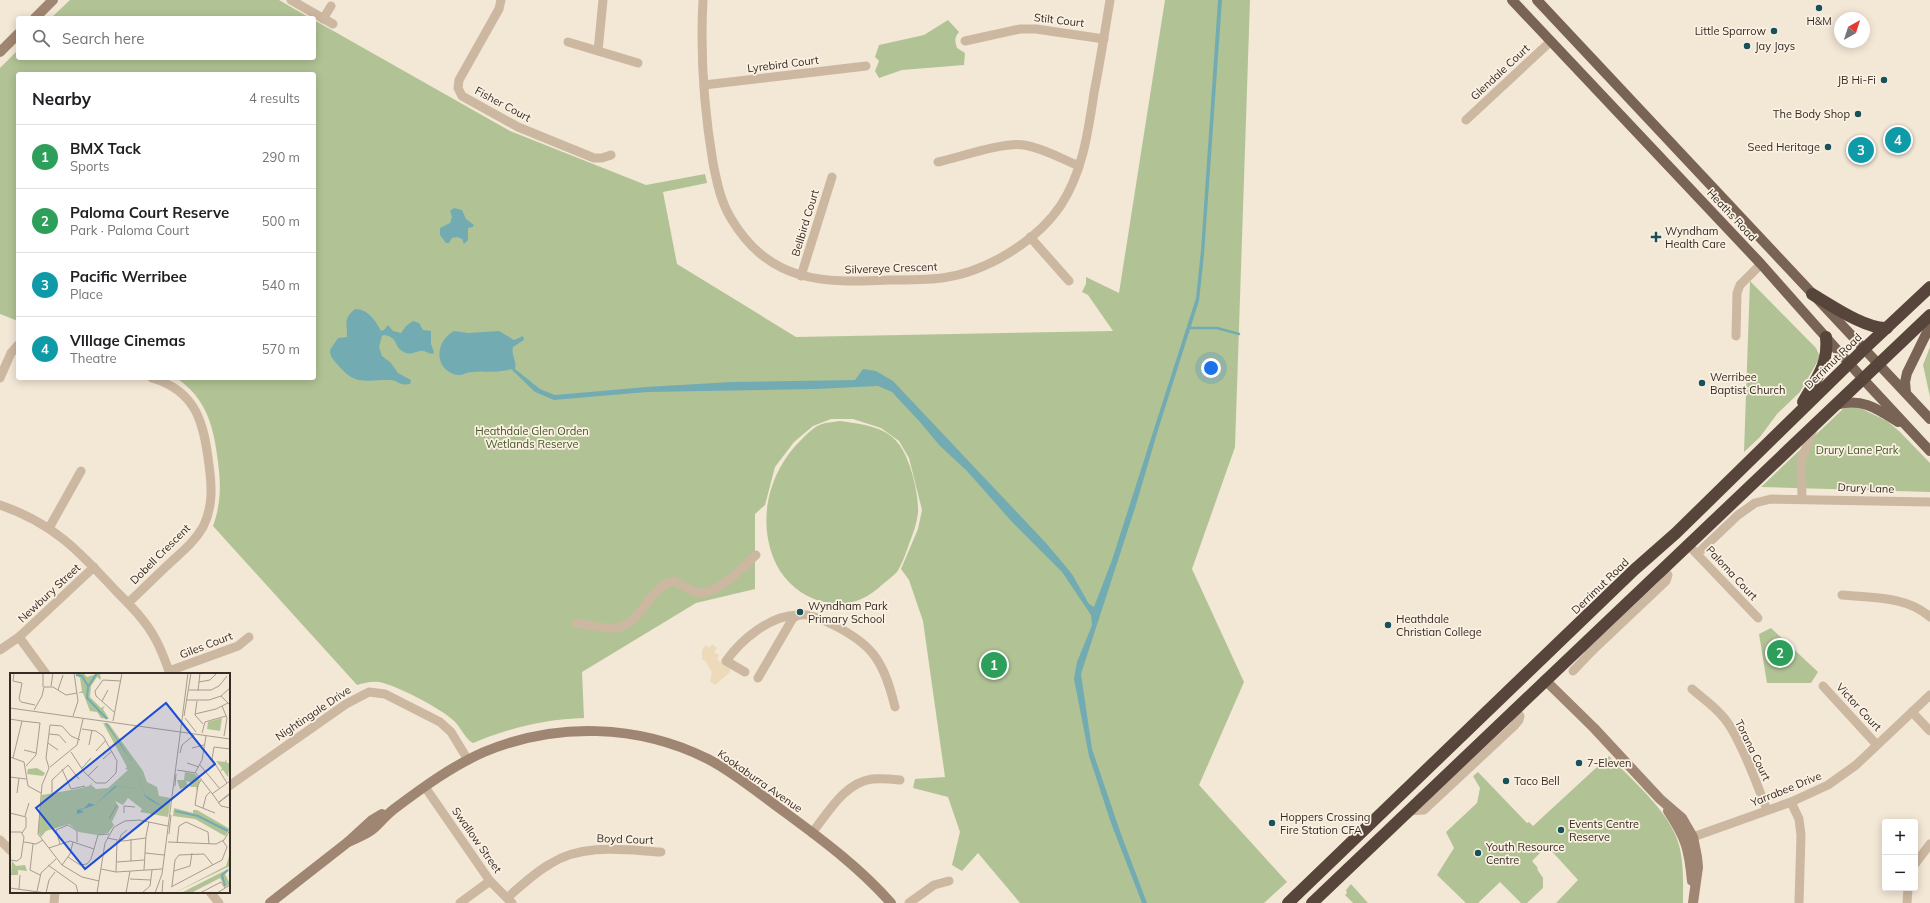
<!DOCTYPE html>
<meta charset="utf-8">
<style>
:root{--surface:#fff;--page:#f6f6f6;--text:#202124;--muted:#757577;--line:#e0e0e0;--accent:#0b8043}
body{margin:0;font-family:Mulish,sans-serif;background:var(--page);color:var(--text)}
.controls{position:absolute;right:12px;bottom:12px;display:grid;overflow:hidden;border-radius:4px;box-shadow:0 2px 10px #0003}
.controls button{width:36px;height:36px;display:grid;place-items:center;padding:0;border:0;border-bottom:1px solid var(--line);background:var(--surface);color:var(--text);font:20px sans-serif}
.compass{position:absolute;left:1834px;top:12px;width:36px;height:36px;border-radius:50%;background:var(--surface);box-shadow:0 2px 10px #0003;rotate:39deg}
.you{position:absolute;left:1211px;top:368px;width:14px;height:14px;margin:-10px;border:3px solid #fff;border-radius:50%;background:#1a73e8;box-shadow:0 0 0 6px #1a73e833}
.badge{display:grid;place-items:center;width:26px;height:26px;border-radius:50%;background:var(--accent);color:#fff;font-size:13px;font-weight:700}
.pin{position:absolute;translate:-50% -50%;border:2px solid #fff;box-shadow:0 1px 4px #0006}
.list{margin:0;padding:0;list-style:none}
h2{display:flex;justify-content:space-between;align-items:center;height:52px;margin:0;padding:0 16px;font-size:17px}
h2 small{font-size:13px;font-weight:400;color:var(--muted)}
.list li{display:grid;grid-template-columns:26px 1fr auto;gap:12px;align-items:center;box-sizing:border-box;height:64px;padding:0 16px;border-top:1px solid var(--line)}
.list b{display:block;font-size:15px;white-space:nowrap}
.list p{margin:0;font-size:13px;white-space:nowrap;color:var(--muted)}
.list em{font-size:13px;font-style:normal;color:var(--muted)}
.icon{flex:none;width:22px;height:22px;fill:none;stroke:currentColor;stroke-width:2;stroke-linecap:round;stroke-linejoin:round}
.map{position:relative;flex:none;width:1930px;height:903px;overflow:hidden}
.search{position:absolute;background:var(--surface);box-shadow:0 2px 10px #0003;left:16px;top:16px;width:300px;height:44px;display:flex;align-items:center;gap:10px;box-sizing:border-box;padding:0 14px;border-radius:4px;color:var(--muted);font-size:15px}
.panel{position:absolute;background:var(--surface);box-shadow:0 2px 10px #0003;left:16px;top:72px;width:300px;height:308px;border-radius:4px}
.map>svg:first-child{display:block}
.green{fill:#b1c395}
.plaza{fill:#eddabb}
.water{fill:#72acb2}
.lines{fill:none;stroke-linecap:round;stroke-linejoin:round}
.stream{stroke:#72acb2;stroke-width:2.5}
.street{stroke:#ccb7a1;stroke-width:9}
.secondary{stroke:#9f8672;stroke-width:10}
.primary{stroke:#796354;stroke-width:10}
.highway{stroke:#57453b;stroke-width:12}
.poi-dot{fill:#17515a;stroke:#fbf1e2;stroke-width:1.5}
.labels{text-anchor:middle;stroke-width:3.5;stroke-linejoin:round;paint-order:stroke}
.street-label{font-size:11px;fill:#352b25;stroke:#fbf1e2}
.poi-label{font-size:11px;fill:#352b25;stroke:#fbf1e2;text-anchor:start}
.park-label{font-size:11px;fill:#415626;stroke:#fbf1e2}
.inset-river{fill:none;stroke:#72acb2;stroke-width:2}
.inset-road{fill:none;stroke:#a79c8f;stroke-width:1}
.view{fill:#1d4ed8;fill-opacity:0.15;stroke:#1d4ed8;stroke-width:2}
.inset-edge{fill:none;stroke:#352b25;stroke-width:2}
</style>
<div class="map">
<svg width="1930" height="903" viewBox="0 0 1930 903">
<rect width="100%" height="100%" fill="#f3e7d6"/>
<!-- green -->
<g class="green">
<path d="M70 0H279L310 18H51Z"/>
<path d="M1165 0H1250L1235 447 1192 569 1244 682 1199 785 1287 882 1264 903H1020L978 853 962 871 952 865 960 832 948 797 913 788 915 779 945 777 923 621 909 580 901 569 918 529 922 510 909 458 899 441 881 428 853 419H831L813 426 794 442 775 467 765 505 755 514V589L696 603 582 672 584 718C545 719 509 728 473 743 465 739 461 727 453 720 440 708 396 685 379 682 372 681 364 683 357 685L213 526C221 504 221 485 218 462 214 428 207 398 176 378H314V74H18V321L0 314V68L18 50V58H314V20L510 131 646 185 705 174 707 183 663 192 677 264 796 337 1113 331 1088 295 1082 292 1086 284V277L1119 293Z"/>
<path d="M948 20 959 32C954 38 955 41 957 48L965 53 964 65 902 70 879 78 875 71 879 61 875 57 879 45 924 35Z"/>
<path d="M1750 281 1816 348 1820 357 1800 392 1777 414 1760 437 1744 452Z"/>
<path d="M1930 347V397L1923 365Z"/>
<path d="M1856 406 1887 421 1900 432 1930 463V492L1761 487 1845 407Z"/>
<path d="M840 421C860 424 885 426 898 443 910 457 919 494 918 512 917 523 913 534 909 544 906 553 902 564 897 572 893 576 888 580 883 584 863 603 841 609 814 599 795 591 781 577 773 557 757 515 771 468 803 438 808 433 815 426 822 424 828 422 835 422 840 421Z"/>
<path d="M1771 628 1818 672 1811 683H1767L1759 634Z"/>
<path d="M1609 756C1632 780 1671 813 1679 845 1684 864 1683 884 1683 903H1556L1578 880 1547 846 1532 861 1538 868 1537 869 1543 878V888L1527 903H1521L1500 882 1478 903H1466L1437 875 1454 848 1446 832 1477 803 1480 788 1473 776 1478 772 1527 823 1529 822 1533 826Z"/>
<path d="M1351 884 1368 903H1353L1345 895 1347 893 1346 890Z"/>
</g>
<!-- plaza -->
<path class="plaza" d="M712 644 717 648 714 652 719 655 717 660 731 668 730 672 715 685 710 681 712 672 706 662 702 659V650L706 645 709 648Z"/>
<!-- water -->
<g class="water">
<path d="M1218 0H1222L1204 255 1199 301 1158 430 1136 505 1081 674 1092 749 1121 834 1147 903H1142L1111 823 1089 756 1074 679 1077 662 1092 625 1091 615 1062 572 1012 522 967 471 940 446 919 421 892 392 878 386 816 389 647 392 554 400 535 392 511 369C498 374 485 370 472 372 467 372 462 376 457 375 433 370 435 341 454 331L468 333 499 331 514 340 523 336 524 340 513 347C511 356 517 360 515 369L540 389 555 395 646 387 731 382 855 380 863 369 876 371 893 381 1046 543 1072 574 1089 604 1094 607 1112 560 1196 298 1201 250Z"/>
<path d="M454 208 462 210 466 219 474 225 473 227 468 228V240L464 244 462 239 457 237 452 238 449 243H446L440 235V228L450 223 452 217 450 211Z"/>
<path d="M355 309C368 309 376 321 381 331L384 330 388 325 393 331 401 333 406 326 413 321 419 323 423 330 431 331V344L434 352 433 354C428 354 425 350 420 351 414 352 409 356 402 351 394 346 398 337 384 335L382 336 379 347 382 356 391 363 398 373 411 380 410 384C397 386 399 380 390 380 364 380 355 386 337 364 333 359 330 357 330 350L338 338 347 337C348 324 342 320 355 309Z"/>
</g>
<g class="lines">
<!-- stream -->
<path class="stream" d="M1191 328H1217L1239 334"/>
<!-- street -->
<g class="street">
<path d="M291 0 333 24"/>
<path d="M501 0 499 9 459 80 458 88 462 96 518 127 594 158H602L611 155"/>
<path d="M703 0C700 54 704 109 713 163 717 183 721 203 732 220 770 283 823 283 889 280 907 280 925 280 942 278 986 272 1036 242 1061 205 1083 171 1088 132 1094 93 1100 62 1105 31 1110 0"/>
<path d="M323 19 331 6"/>
<path d="M965 41 1020 29H1036L1104 39"/>
<path d="M568 42 638 63"/>
<path d="M598 51 603 0"/>
<path d="M704 85 866 66"/>
<path d="M1466 120 1551 41"/>
<path d="M938 162C961 157 1002 142 1024 145 1043 148 1062 159 1079 166"/>
<path d="M1030 237 1069 281"/>
<path d="M801 276 832 177"/>
<path d="M1736 336 1737 293 1740 285 1761 264"/>
<path d="M0 378 11 353 18 345"/>
<path d="M1802 498 1801 461 1814 427"/>
<path d="M0 505C53 523 79 551 116 591 131 606 146 621 156 640 162 651 166 663 170 674"/>
<path d="M49 528 81 471"/>
<path d="M1692 549 1758 618"/>
<path d="M1697 554 1738 515 1755 503 1771 499 1930 502"/>
<path d="M1842 595C1872 598 1907 596 1930 617"/>
<path d="M128 603C143 589 157 575 172 561 183 551 195 541 203 527 213 507 212 487 209 465 204 424 197 391 152 378"/>
<path d="M576 623C587 624 607 630 617 628 642 623 649 586 674 581 682 585 693 593 702 593 720 592 743 567 756 555"/>
<path d="M19 637 46 674"/>
<path d="M1581 646 1592 651 1666 581 1668 575 1663 568"/>
<path d="M0 650 19 637 94 567"/>
<path d="M169 671 238 646 249 637"/>
<path d="M1573 671 1592 651"/>
<path d="M745 672 726 661C741 640 769 616 797 615"/>
<path d="M758 678 793 618C803 611 815 617 825 621 871 642 883 658 895 707"/>
<path d="M1823 686 1877 745"/>
<path d="M1692 689C1706 701 1722 712 1731 728 1746 753 1756 782 1767 810"/>
<path d="M1912 712 1930 731"/>
<path d="M229 786 346 704 369 692 385 694 440 722 451 732 468 760"/>
<path d="M425 787 490 881 512 903"/>
<path d="M1791 802 1799 819 1801 835 1799 903"/>
<path d="M1407 811 1424 810 1514 726 1519 720 1520 716 1515 709"/>
<path d="M812 833C828 813 844 783 872 779 881 778 891 779 900 780"/>
<path d="M1693 837 1791 802 1828 785 1856 765 1930 695"/>
<path d="M0 840 11 851"/>
<path d="M1915 864 1930 844"/>
<path d="M210 892 219 903"/>
<path d="M507 898C521 886 534 873 550 864 583 843 624 850 661 852"/>
<path d="M54 903 55 892"/>
<path d="M460 903 490 881"/>
<path d="M909 903 934 885 949 881"/>
<path d="M1907 903 1908 888"/>
</g>
<!-- secondary -->
<g class="secondary">
<path d="M35 18 53 0"/>
<path d="M0 52 18 34"/>
<path d="M1545 680 1594 728 1660 799 1682 818 1693 837 1697 857 1698 867 1693 903"/>
<path d="M1668 811C1686 838 1689 849 1692 881"/>
<path d="M348 842C356 838 366 835 373 829 380 823 386 815 394 809 422 788 452 766 484 752 556 722 638 724 708 759 735 773 761 795 786 813 824 841 860 868 891 903"/>
<path d="M270 903 348 842 372 820 382 814"/>
</g>
<!-- primary -->
<g class="primary">
<path d="M1512 0 1761 264 1863 379 1930 451"/>
<path d="M1537 0 1930 419"/>
<path d="M1906 393 1905 382 1907 373 1930 326"/>
<path d="M1836 405C1861 397 1878 409 1898 422"/>
</g>
<!-- highway -->
<g class="highway">
<path d="M1812 294C1831 305 1865 329 1887 328"/>
<path d="M1803 402C1816 379 1829 364 1826 337"/>
<path d="M1288 903 1634 570 1676 533 1864 349 1930 287"/>
<path d="M1312 903 1930 315"/>
</g>
</g>
<!-- markers -->
<g class="poi-dot">
<circle cx="1819" cy="8" r="4"/>
<circle cx="1774" cy="31" r="4"/>
<circle cx="1747" cy="46" r="4"/>
<circle cx="1884" cy="80" r="4"/>
<circle cx="1858" cy="114" r="4"/>
<circle cx="1828" cy="147" r="4"/>
<path d="M1654 231h4v4h4v4h-4v4h-4v-4h-4v-4h4z"/>
<circle cx="1702" cy="383" r="4"/>
<circle cx="800" cy="612" r="4"/>
<circle cx="1388" cy="625" r="4"/>
<circle cx="1579" cy="763" r="4"/>
<circle cx="1506" cy="781" r="4"/>
<circle cx="1272" cy="823" r="4"/>
<circle cx="1561" cy="830" r="4"/>
<circle cx="1478" cy="853" r="4"/>
</g>
<g class="labels">
<!-- street labels -->
<g class="street-label">
<text transform="translate(1059 20) rotate(7)" y="4">Stilt Court</text>
<text transform="translate(783 64) rotate(-7)" y="4">Lyrebird Court</text>
<text transform="translate(1500 72) rotate(-43)" y="4">Glendale Court</text>
<text transform="translate(503 104) rotate(28)" y="4">Fisher Court</text>
<text transform="translate(1732 215) rotate(47)" y="4">Heaths Road</text>
<text transform="translate(805 223) rotate(-73)" y="4">Bellbird Court</text>
<text transform="translate(891 268) rotate(-2)" y="4">Silvereye Crescent</text>
<text transform="translate(1833 361) rotate(-44)" y="4">Derrimut Road</text>
<text transform="translate(1866 488) rotate(2)" y="4">Drury Lane</text>
<text transform="translate(160 554) rotate(-45)" y="4">Dobell Crescent</text>
<text transform="translate(1732 573) rotate(47)" y="4">Paloma Court</text>
<text transform="translate(1600 586) rotate(-44)" y="4">Derrimut Road</text>
<text transform="translate(49 593) rotate(-43)" y="4">Newbury Street</text>
<text transform="translate(206 645) rotate(-21)" y="4">Giles Court</text>
<text transform="translate(1859 707) rotate(47)" y="4">Victor Court</text>
<text transform="translate(313 713) rotate(-34)" y="4">Nightingale Drive</text>
<text transform="translate(1753 750) rotate(64)" y="4">Torana Court</text>
<text transform="translate(760 781) rotate(35)" y="4">Kookaburra Avenue</text>
<text transform="translate(1786 789) rotate(-22)" y="4">Yarrabee Drive</text>
<text transform="translate(625 839) rotate(2)" y="4">Boyd Court</text>
<text transform="translate(477 840) rotate(55)" y="4">Swallow Street</text>
</g>
<!-- poi labels -->
<g class="poi-label">
<text x="1819" y="25" text-anchor="middle">H&amp;M</text>
<text x="1766" y="35" text-anchor="end">Little Sparrow</text>
<text x="1755" y="50">Jay Jays</text>
<text x="1876" y="84" text-anchor="end">JB Hi-Fi</text>
<text x="1850" y="118" text-anchor="end">The Body Shop</text>
<text x="1820" y="151" text-anchor="end">Seed Heritage</text>
<text x="1665" y="235">Wyndham<tspan x="1665" dy="13">Health Care</tspan></text>
<text x="1710" y="381">Werribee<tspan x="1710" dy="13">Baptist Church</tspan></text>
<text x="808" y="610">Wyndham Park<tspan x="808" dy="13">Primary School</tspan></text>
<text x="1396" y="623">Heathdale<tspan x="1396" dy="13">Christian College</tspan></text>
<text x="1587" y="767">7-Eleven</text>
<text x="1514" y="785">Taco Bell</text>
<text x="1280" y="821">Hoppers Crossing<tspan x="1280" dy="13">Fire Station CFA</tspan></text>
<text x="1569" y="828">Events Centre<tspan x="1569" dy="13">Reserve</tspan></text>
<text x="1486" y="851">Youth Resource<tspan x="1486" dy="13">Centre</tspan></text>
</g>
<!-- park labels -->
<g class="park-label">
<text x="532" y="435">Heathdale Glen Orden<tspan x="532" dy="13">Wetlands Reserve</tspan></text>
<text x="1857" y="454">Drury Lane Park</text>
</g>
</g>
<!-- overview -->
<g transform="translate(10 673)">
<rect width="220" height="220" fill="#f3e7d6"/>
<path d="M65 0H73L77 4 90 0 91 7 87 4 81 13 80 24 91 35 95 33 93 36 99 46 91 45 87 39 80 38 73 20H68L72 18 70 5ZM212 45 210 58 197 56 198 49ZM93 50 99 51 133 98 137 109 147 114 149 123 161 125 158 144 130 139 132 136 118 125 113 132 105 128 109 134 102 149 104 152 98 160 87 162 69 159 59 151 36 158 31 164 28 159 32 122 67 116 79 113 83 109 81 112 86 116 98 115 118 97 115 96 117 94ZM216 86 217 90H220L218 104 213 97 210 99 212 95 206 88 215 89ZM27 95 35 100 33 103 17 101 18 96ZM175 99 185 101 190 107 187 118 186 114H180V109L176 108 178 113 170 116 167 107H174ZM164 135 183 140V137H187L220 156 215 163 185 146 163 143ZM220 180V193L164 220 216 193ZM2 188 6 193 15 192 17 198 8 197V202H1ZM220 195 215 201 220 211 215 214 210 205 181 220H171Z" fill="#b1c395"/>
<path d="M95 50H97L123 90 135 122 156 136 140 127 135 123 133 117 107 113 85 132 70 137 74 139 67 141V137L74 135 79 130 85 132 105 113 133 117 123 90Z" fill="#72acb2"/>
<path class="inset-river" d="M87 0 78 14 77 25 97 46M66 2 72 3 78 13M165 138 188 143 218 158M215 213 212 202 218 197"/>
<path class="inset-road" d="M4 0 3 8 12 10 9 26 11 29M189 9 200 7 207 0M41 13 43 0M33 14V0M48 17 53 2M179 17H201L209 13 217 3M188 18 190 0M211 23 220 32M177 27H199L211 23 220 15M92 28 98 17M187 28 185 42 193 51M11 29 25 32M212 33 217 45 214 63M0 35 220 66M24 37 32 23 34 14H43L56 22 67 20M104 39 86 23 85 18 93 7 111 8M185 41 206 36 218 30M63 43 68 28 64 0M174 43 181 0M175 45 186 59M0 46 12 48M103 48 112 0M192 60 195 49 216 43M39 61 49 62 56 70M38 70 48 77M79 72 82 57M182 75 194 72M14 77 26 80M86 78 96 67M61 79 74 99 86 110H96L106 100 107 88 93 63 86 58 72 56M170 80 172 72 184 62M0 84 14 89 18 113 31 120M3 85 12 48 30 50 26 82 16 93M93 86 102 78M177 90 189 94M190 92 210 116M40 94 67 72 73 46M39 95 32 112 28 161 52 192 72 204 89 208M39 95 36 85 40 52 52 53 61 63 70 67M72 95 81 85M52 96 61 116 75 113M167 97 186 100 204 123M185 100 192 87 196 63M78 103 88 93M0 104 16 106M191 107 188 112 185 132 205 140M217 110 202 86 204 74 220 76M165 113 166 101M7 120 9 105M42 120V107L58 92 69 106M220 120 208 130 220 121M202 121 220 108M204 123 211 133 220 135M193 135 196 123 200 119M0 140 16 144V154L12 160M114 140V133L125 134M15 143 19 130M99 146 107 132M0 159H11L14 164 11 185 7 188 0 187M159 161 161 142M97 165 113 168 136 165M109 168 111 162 117 157M14 169 26 171 33 167M158 169 206 171 214 167 220 157M167 170 169 153 176 149 198 159 199 171M23 171 20 197 30 202M50 171 46 157 58 152 67 158V169M39 175 60 168 84 176M135 180 154 182M58 184 70 192 77 191 81 186 88 162 99 161M121 188V166M107 189 134 187M38 192 66 212 68 220M52 192 60 181 63 169M91 196 106 199 152 196M134 197 136 163 139 149M164 198 180 193 182 180M106 199 107 168M120 206 141 207M162 213 165 187 169 182 194 181 203 192M161 214 212 187 217 174 213 168M0 215 36 220M9 216 10 202M27 218 31 200 46 186M36 220 39 207 45 199M87 220 95 170 104 154 115 148 129 147 158 153M116 220 120 198M132 220 140 213 142 197M145 220 152 201 178 0M152 220 153 207M190 220 211 209 215 215M207 220 220 212"/>
<path class="view" d="M156 30 205 91 75 196 26 135Z"/>
<rect width="220" height="220" class="inset-edge"/>
</g>
</svg>
<div class="controls">
<button>+</button>
<button>−</button>
</div>
<svg class="compass" viewBox="-18 -18 36 36"><path d="M0-13l5 13h-10z" fill="#e53935"/><path d="M0 13l5-13h-10z" fill="#757577"/></svg>
<div class="you"></div>
<div class="pin badge" style="left:994px;top:665px;background:#2e9e5b">1</div>
<div class="pin badge" style="left:1780px;top:653px;background:#2e9e5b">2</div>
<div class="pin badge" style="left:1861px;top:150px;background:#0f9aa8">3</div>
<div class="pin badge" style="left:1898px;top:140px;background:#0f9aa8">4</div>
<div class="search"><svg class="icon" aria-label="search" viewBox="0 0 24 24"><circle cx="10" cy="10" r="6"/><path d="M15 15l6 6"/></svg>Search here</div>
<section class="panel">
<h2>Nearby<small>4 results</small></h2>
<ul class="list">
<li><span class="badge" style="background:#2e9e5b">1</span><div><b>BMX Tack</b><p>Sports</p></div><em>290 m</em></li>
<li><span class="badge" style="background:#2e9e5b">2</span><div><b>Paloma Court Reserve</b><p>Park · Paloma Court</p></div><em>500 m</em></li>
<li><span class="badge" style="background:#0f9aa8">3</span><div><b>Pacific Werribee</b><p>Place</p></div><em>540 m</em></li>
<li><span class="badge" style="background:#0f9aa8">4</span><div><b>VIllage Cinemas</b><p>Theatre</p></div><em>570 m</em></li>
</ul>
</section>
</div>
